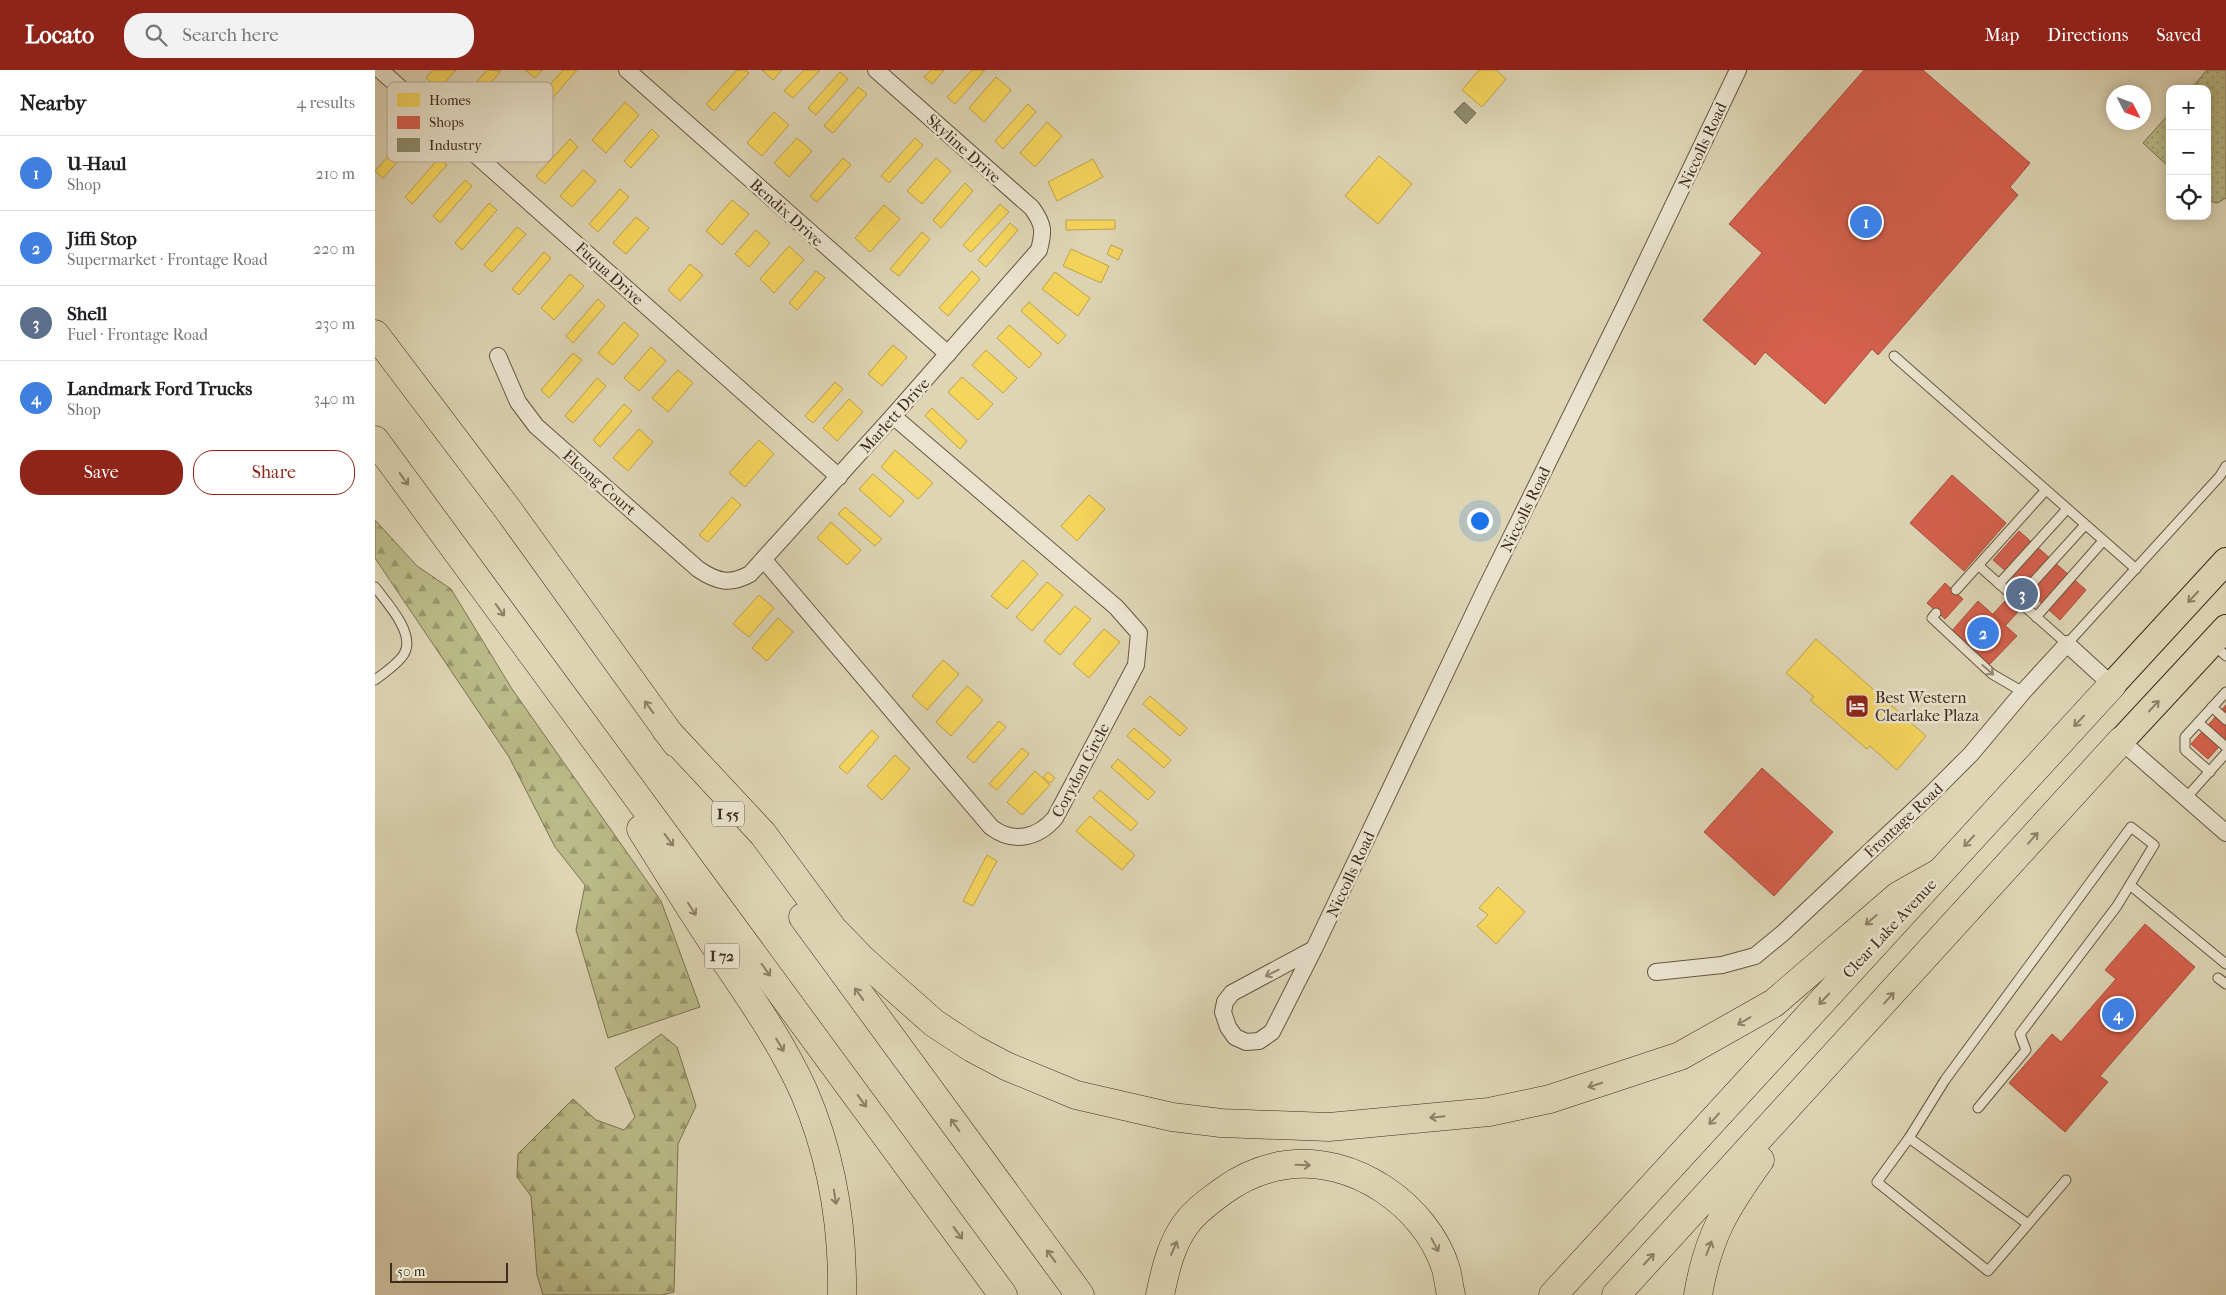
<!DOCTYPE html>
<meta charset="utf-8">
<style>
:root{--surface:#fff;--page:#f2f2f2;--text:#202124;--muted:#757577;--line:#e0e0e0;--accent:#8f2418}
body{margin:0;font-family:"IM FELL French Canon",serif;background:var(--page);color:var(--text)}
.controls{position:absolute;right:15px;top:15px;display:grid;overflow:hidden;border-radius:10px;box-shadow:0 2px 12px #0003}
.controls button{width:45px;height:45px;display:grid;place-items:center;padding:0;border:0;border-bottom:1px solid var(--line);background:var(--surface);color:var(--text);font:25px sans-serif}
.compass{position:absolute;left:1731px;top:15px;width:45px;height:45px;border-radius:50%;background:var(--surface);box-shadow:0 2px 12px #0003;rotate:132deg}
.scale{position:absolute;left:15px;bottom:12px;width:118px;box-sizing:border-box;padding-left:5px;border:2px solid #3e2b1c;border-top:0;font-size:14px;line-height:18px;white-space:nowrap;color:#3e2b1c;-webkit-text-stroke:4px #eae4cf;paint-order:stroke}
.you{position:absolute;left:1104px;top:450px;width:18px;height:18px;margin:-12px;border:4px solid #fff;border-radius:50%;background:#1a73e8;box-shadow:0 0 0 8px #1a73e833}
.badge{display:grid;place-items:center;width:32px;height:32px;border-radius:50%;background:var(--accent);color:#fff;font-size:16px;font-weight:700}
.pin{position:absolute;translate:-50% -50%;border:2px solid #fff;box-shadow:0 1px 5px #0006}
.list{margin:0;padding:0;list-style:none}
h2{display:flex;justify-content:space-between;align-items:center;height:65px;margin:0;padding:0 20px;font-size:21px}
h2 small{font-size:16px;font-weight:400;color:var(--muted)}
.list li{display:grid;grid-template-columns:32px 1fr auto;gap:15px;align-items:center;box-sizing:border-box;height:75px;padding:0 20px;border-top:1px solid var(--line)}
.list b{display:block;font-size:19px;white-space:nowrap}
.list p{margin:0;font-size:16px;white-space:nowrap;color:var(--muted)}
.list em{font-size:16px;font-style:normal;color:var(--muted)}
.actions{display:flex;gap:10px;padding:15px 20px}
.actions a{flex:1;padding:11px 0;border:1px solid var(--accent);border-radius:20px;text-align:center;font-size:18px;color:var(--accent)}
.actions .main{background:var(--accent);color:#fff}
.icon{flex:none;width:28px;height:28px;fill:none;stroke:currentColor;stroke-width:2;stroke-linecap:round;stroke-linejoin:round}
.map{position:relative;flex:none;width:1851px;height:1225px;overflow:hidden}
header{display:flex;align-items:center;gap:30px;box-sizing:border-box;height:70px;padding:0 25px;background:var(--accent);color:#fff}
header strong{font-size:24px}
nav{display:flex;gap:28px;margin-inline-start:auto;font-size:18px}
.search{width:350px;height:45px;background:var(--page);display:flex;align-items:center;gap:12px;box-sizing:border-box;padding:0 18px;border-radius:20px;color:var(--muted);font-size:19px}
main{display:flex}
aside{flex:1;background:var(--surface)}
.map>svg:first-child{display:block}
.grass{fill:url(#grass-dots);stroke:#7c7352}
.forest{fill:url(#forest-firs);stroke:#7c7352}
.homes{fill:#f6d55c;stroke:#bfa249}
.shops{fill:#d6604d;stroke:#a8503e}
.industry{fill:#8c8c6e;stroke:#756f55}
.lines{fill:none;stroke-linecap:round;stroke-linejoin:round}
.lane-casing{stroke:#665642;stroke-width:11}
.street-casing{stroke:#665642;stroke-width:18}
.primary-casing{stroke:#3e2b1c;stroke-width:28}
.highway-casing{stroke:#3e2b1c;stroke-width:29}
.lane{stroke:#eae4cf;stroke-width:9}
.street{stroke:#eae4cf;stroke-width:16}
.primary{stroke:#ded5b5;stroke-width:26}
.highway{stroke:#ded5b5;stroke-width:28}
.oneway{stroke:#8e8068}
.oneway2{stroke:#948876}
.labels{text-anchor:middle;stroke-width:5;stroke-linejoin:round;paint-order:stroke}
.shield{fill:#eae4cf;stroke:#726252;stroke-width:1}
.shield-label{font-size:15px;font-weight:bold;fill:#3e2b1c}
.street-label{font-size:16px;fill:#3e2b1c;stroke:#eae4cf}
.poi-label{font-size:16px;fill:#3e2b1c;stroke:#eae4cf;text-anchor:start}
.key{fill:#eae4cf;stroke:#b6ac99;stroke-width:1}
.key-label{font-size:14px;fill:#3e2b1c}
</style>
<header>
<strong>Locato</strong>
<div class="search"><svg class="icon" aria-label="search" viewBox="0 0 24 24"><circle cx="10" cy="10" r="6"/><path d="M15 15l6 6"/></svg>Search here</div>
<nav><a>Map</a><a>Directions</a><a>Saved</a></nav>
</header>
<main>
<aside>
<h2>Nearby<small>4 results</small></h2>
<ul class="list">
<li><span class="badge" style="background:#3f7fe0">1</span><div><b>U-Haul</b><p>Shop</p></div><em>210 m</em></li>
<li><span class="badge" style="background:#3f7fe0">2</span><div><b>Jiffi Stop</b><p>Supermarket · Frontage Road</p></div><em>220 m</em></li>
<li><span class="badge" style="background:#5c6f8a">3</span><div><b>Shell</b><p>Fuel · Frontage Road</p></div><em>230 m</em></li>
<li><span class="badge" style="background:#3f7fe0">4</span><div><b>Landmark Ford Trucks</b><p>Shop</p></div><em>340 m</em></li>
</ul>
<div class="actions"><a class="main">Save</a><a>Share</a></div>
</aside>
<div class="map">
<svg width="1851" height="1225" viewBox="0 0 1851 1225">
<defs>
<pattern id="grass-dots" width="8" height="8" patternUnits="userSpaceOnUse" patternTransform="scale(1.25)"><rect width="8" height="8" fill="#babb88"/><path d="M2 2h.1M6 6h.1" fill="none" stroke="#99986e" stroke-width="1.8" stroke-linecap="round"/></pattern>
<pattern id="forest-firs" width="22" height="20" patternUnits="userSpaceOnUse" patternTransform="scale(1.25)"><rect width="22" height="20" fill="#babb88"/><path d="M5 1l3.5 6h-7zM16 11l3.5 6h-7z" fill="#99986e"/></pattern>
</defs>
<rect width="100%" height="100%" fill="#ded5b5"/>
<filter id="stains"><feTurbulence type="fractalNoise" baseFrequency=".004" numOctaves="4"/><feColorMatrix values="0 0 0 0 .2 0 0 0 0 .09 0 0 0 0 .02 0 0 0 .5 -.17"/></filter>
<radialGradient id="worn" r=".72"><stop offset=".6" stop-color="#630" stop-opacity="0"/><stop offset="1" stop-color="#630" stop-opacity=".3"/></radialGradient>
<!-- grass -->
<g class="grass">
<path d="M1832 0H1851V128L1842 133 1832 130V19H1816Z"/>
<path d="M1795 43V98L1768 73Z"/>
</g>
<!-- forest -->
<g class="forest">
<path d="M0 450 42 496 76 519 137 619 286 831 325 937 233 968 201 860 210 815 180 777 134 687 0 488Z"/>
<path d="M286 964 302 977 321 1036 303 1074 299 1222 287 1225H168L162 1205 156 1126 142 1107 143 1084 198 1029 221 1050 249 1060 260 1047 240 998Z"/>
</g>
<!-- homes -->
<g class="homes">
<path d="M58 0H81L64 19 51 8Z"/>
<path d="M112 0 126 1 90 43 81 35Z"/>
<path d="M150 0H167L160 8Z"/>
<path d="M188 0H202L174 32 166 25Z"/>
<path d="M362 0H370L374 3 339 41 331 34Z"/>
<path d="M387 0H407L398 10Z"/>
<path d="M429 0H445L418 28 409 21Z"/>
<path d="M556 0H569L557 14 549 7Z"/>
<path d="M597 0H610L580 34 572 27Z"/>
<path d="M1104 0H1121L1131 9 1107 37 1087 20Z"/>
<path d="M465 2 473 9 441 45 433 38Z"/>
<path d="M621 7 636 20 609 52 594 38Z"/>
<path d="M483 17 492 24 458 63 449 56Z"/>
<path d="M250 32 264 45 231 83 217 70Z"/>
<path d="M653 34 661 42 628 79 620 71Z"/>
<path d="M399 42 414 55 387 86 372 73Z"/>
<path d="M672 52 687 66 660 97 645 83Z"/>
<path d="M277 59 284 66 256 98 249 91Z"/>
<path d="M35 62 43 69 8 108 0 101Z"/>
<path d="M422 68 437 81 414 107 399 93Z"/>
<path d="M540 68 548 75 514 113 506 106Z"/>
<path d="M195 69 203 77 170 114 161 106Z"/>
<path d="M1004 86 1037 114 1003 154 970 126Z"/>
<path d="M64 88 72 95 37 134 30 127Z"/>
<path d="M468 88 476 95 442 132 435 126Z"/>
<path d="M561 88 576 101 547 134 532 121Z"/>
<path d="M718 89 728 107 682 131 673 112Z"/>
<path d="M208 100 221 111 197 137 185 126Z"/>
<path d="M90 110 97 116 65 153 58 146Z"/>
<path d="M590 113 598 121 566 158 558 150Z"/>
<path d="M245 119 254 127 223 162 214 154Z"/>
<path d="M357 130 374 144 347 175 331 161Z"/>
<path d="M114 133 122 140 87 180 80 173Z"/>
<path d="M625 134 634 142 596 182 588 175Z"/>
<path d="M509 135 525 149 495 182 480 168Z"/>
<path d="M261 147 274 158 251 184 238 173Z"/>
<path d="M691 150H740V159L691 160Z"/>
<path d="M635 153 643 160 611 197 603 190Z"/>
<path d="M142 157 151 164 117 202 109 195Z"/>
<path d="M381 160 395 173 374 197 360 184Z"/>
<path d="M547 162 555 169 524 206 515 199Z"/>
<path d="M736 175 748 180 743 190 732 184Z"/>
<path d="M414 176 429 190 399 223 385 209Z"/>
<path d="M696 179 734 196 726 213 688 196Z"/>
<path d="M169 182 176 188 144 225 137 219Z"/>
<path d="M315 194 328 205 305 231 293 220Z"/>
<path d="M441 201 450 208 422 240 414 233Z"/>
<path d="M597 201 605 209 573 246 564 238Z"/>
<path d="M680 202 715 228 703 246 667 219Z"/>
<path d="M195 204 209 216 179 250 166 238Z"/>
<path d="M223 229 230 236 198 273 191 266Z"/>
<path d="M654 232 691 265 683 274 646 241Z"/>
<path d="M249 252 264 265 238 295 223 283Z"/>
<path d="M634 255 667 284 654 298 622 268Z"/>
<path d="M518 275 532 287 507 316 493 304Z"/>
<path d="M276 277 291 291 264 321 249 308Z"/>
<path d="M611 280 642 308 628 323 597 295Z"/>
<path d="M198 283 207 290 174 328 166 320Z"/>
<path d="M303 300 318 313 293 342 277 328Z"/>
<path d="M587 307 618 334 603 350 573 322Z"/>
<path d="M222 308 231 316 198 353 190 346Z"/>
<path d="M460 312 468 319 438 353 430 346Z"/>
<path d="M474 329 488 342 462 371 448 358Z"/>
<path d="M249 334 257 341 225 377 218 370Z"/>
<path d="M557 338 592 371 585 379 550 346Z"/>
<path d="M264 359 278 372 253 401 238 388Z"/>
<path d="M384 370 399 384 370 417 354 403Z"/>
<path d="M520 380 558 413 543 429 506 397Z"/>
<path d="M498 404 529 431 515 447 484 419Z"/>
<path d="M714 425 730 439 702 471 686 456Z"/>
<path d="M357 427 366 435 333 472 324 465Z"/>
<path d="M470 437 507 469 500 476 463 444Z"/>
<path d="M456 452 486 480 472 495 442 468Z"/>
<path d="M648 490 663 504 632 539 616 526Z"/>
<path d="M672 512 688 525 657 561 641 547Z"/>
<path d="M384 525 399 538 374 567 358 554Z"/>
<path d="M700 536 716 549 685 585 669 571Z"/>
<path d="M403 548 418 562 392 591 377 578Z"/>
<path d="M729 559 745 572 714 608 698 594Z"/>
<path d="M1441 569 1551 666 1522 700 1495 676 1492 679 1435 630 1439 627 1411 603Z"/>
<path d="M568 590 584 604 552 640 537 626Z"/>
<path d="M592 616 608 630 576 666 561 652Z"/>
<path d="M775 626 812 658 805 666 768 634Z"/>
<path d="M624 651 631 657 599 693 592 687Z"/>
<path d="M759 658 796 690 789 698 752 666Z"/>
<path d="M497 660 504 667 472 704 464 697Z"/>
<path d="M647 678 654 684 622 720 614 714Z"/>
<path d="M520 685 535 699 507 730 492 716Z"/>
<path d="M743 689 780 722 773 730 736 697Z"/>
<path d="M660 701 675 715 647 745 632 732Z"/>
<path d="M673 702 680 708 675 713 668 707Z"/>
<path d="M725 720 763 753 756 761 718 728Z"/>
<path d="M715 746 760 785 747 800 701 761Z"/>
<path d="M612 785 622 791 598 836 588 831Z"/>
<path d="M1123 817 1150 842 1121 874 1102 856 1113 845 1104 838Z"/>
</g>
<!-- shops -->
<g class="shops">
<path d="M1489 0H1548L1655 93 1635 117 1643 125 1503 285 1497 279 1450 334 1390 282 1380 295 1328 250 1387 183 1354 154Z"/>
<path d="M1577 405 1631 453 1589 501 1535 453Z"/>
<path d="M1644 461 1711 520 1685 550 1662 529 1653 531 1630 556 1618 544 1641 519 1642 511 1618 490Z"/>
<path d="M1570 513 1588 529 1570 549 1552 533Z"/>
<path d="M1603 531 1642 566 1613 596 1575 563Z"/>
<path d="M1851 635V669L1833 689 1816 674Z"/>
<path d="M1387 698 1458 762 1399 826 1329 762Z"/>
<path d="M1770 854 1820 897 1725 1006 1733 1012 1690 1062 1634 1013 1677 964 1686 972 1741 909 1730 900Z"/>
</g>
<!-- industry -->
<path class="industry" d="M1089 32 1101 43 1091 54 1079 42Z"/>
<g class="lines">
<!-- lane casing -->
<g class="lane-casing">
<g id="lane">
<path d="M1519 286 1761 499"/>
<path d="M1604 496 1692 574 1845 406 1851 396"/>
<path d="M1624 514 1692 439"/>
<path d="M0 517C12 533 41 564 29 584 23 594 9 603 0 610"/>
<path d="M1581 520 1670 421"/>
<path d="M1642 530 1710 455"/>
<path d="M1561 543 1557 548 1617 604 1648 622"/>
<path d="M1661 547 1728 471"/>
<path d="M1839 575 1851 586"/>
<path d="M1837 637 1851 650"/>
<path d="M1824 653 1851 677"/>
<path d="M1835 702 1810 680V667L1851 622"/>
<path d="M1811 728 1851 683"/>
<path d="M1755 815 1851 894"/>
<path d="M1843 908 1851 914"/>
<path d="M1603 1038 1651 980 1645 964 1742 836 1779 775 1756 757 1570 1010 1534 1068 1502 1112 1613 1201 1691 1110"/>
<path d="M1534 1068 1653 1154"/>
</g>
</g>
<!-- street casing -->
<g class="street-casing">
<g id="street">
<path d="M5 0 464 407"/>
<path d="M252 0 573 284"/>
<path d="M123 286 143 332 161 356 323 499C342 512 355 515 375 504L518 346 664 180C669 161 669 155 657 138L501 0"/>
<path d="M389 490 616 757C638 774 663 768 680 748L761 595 764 563 741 537 518 346"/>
<path d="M1746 671 1851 763"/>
<path d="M939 879 857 923 850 932 848 942 853 957 860 967 871 972 884 971 897 962 939 879 1108 524 1250 236 1363 0"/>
<path d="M1281 902 1347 895 1380 886 1408 863 1557 723 1596 684 1648 622 1692 574 1737 615"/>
</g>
</g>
<!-- primary casing -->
<g class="primary-casing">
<g id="primary">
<path d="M1737 615 1851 491"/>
<path d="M1746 671 1851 558"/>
</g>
</g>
<!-- highway casing -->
<g class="highway-casing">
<g id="highway">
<path d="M0 264 134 441 301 673"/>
<path d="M0 370 628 1225"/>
<path d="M291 660 388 764 458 859 488 890 559 953 597 978 631 996 701 1025 797 1047 846 1053 954 1057 1114 1042 1175 1029 1305 986 1399 933 1523 826 1564 803"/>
<path d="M266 759C291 799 316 840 343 880 374 926 406 971 429 1022 457 1087 468 1155 467 1225"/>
<path d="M428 847 705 1225"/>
<path d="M785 1225C790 1201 796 1174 811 1154 821 1140 835 1131 848 1121 866 1108 888 1098 911 1095 978 1085 1051 1135 1071 1199 1073 1207 1074 1216 1076 1225"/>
<path d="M1178 1225 1737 615"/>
<path d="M1241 1225 1746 671"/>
<path d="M1323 1225C1333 1166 1351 1137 1385 1090"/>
</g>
</g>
<!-- lane -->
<use href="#lane" class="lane"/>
<!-- street -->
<use href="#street" class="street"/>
<!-- primary -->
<use href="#primary" class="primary"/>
<!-- highway -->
<use href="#highway" class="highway"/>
</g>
<!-- one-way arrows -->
<defs><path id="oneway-shaft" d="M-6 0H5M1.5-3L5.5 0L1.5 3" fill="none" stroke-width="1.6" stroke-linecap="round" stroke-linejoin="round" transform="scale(1.25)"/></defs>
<g class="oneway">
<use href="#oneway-shaft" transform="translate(29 409) rotate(54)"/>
<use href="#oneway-shaft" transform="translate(1818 527) rotate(133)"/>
<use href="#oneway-shaft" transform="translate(125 540) rotate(54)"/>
<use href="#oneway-shaft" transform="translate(1779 636) rotate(-47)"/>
<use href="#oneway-shaft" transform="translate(274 637) rotate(-126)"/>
<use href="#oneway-shaft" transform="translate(1704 651) rotate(133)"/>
<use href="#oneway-shaft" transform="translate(1658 768) rotate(-48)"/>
<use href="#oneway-shaft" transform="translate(294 770) rotate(54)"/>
<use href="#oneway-shaft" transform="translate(1594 771) rotate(133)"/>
<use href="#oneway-shaft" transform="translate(317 839) rotate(57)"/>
<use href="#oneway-shaft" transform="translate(1496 850) rotate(139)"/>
<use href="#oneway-shaft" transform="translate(391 900) rotate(54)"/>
<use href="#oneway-shaft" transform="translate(484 924) rotate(-126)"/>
<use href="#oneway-shaft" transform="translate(1514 928) rotate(-48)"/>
<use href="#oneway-shaft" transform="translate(1449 929) rotate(133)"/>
<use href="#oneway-shaft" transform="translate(1369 951) rotate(149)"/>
<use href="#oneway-shaft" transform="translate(405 975) rotate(59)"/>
<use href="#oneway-shaft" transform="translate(1220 1015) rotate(162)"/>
<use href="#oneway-shaft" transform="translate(487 1031) rotate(54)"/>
<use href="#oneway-shaft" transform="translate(1062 1047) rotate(174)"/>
<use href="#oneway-shaft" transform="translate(1339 1049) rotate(132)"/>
<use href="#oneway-shaft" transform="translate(580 1055) rotate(-126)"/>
<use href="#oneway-shaft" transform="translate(928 1095) rotate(2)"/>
<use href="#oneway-shaft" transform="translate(460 1127) rotate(81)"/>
<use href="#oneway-shaft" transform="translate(583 1163) rotate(54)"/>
<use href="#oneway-shaft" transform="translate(1060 1175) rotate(62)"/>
<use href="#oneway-shaft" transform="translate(799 1178) rotate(-67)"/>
<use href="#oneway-shaft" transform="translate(1334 1178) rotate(-69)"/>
<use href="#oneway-shaft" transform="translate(676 1186) rotate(-126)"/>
<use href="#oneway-shaft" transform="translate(1274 1189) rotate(-47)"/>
</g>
<g class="oneway2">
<use href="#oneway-shaft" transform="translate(1613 600) rotate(41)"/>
<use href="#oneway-shaft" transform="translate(897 903) rotate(154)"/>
</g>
<!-- icons -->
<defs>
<g id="hotel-square" transform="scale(1.25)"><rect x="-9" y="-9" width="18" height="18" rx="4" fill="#8f2418" stroke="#eae4cf"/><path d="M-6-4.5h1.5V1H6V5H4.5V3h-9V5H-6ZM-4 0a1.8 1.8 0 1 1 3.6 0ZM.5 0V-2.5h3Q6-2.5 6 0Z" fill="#fff"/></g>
</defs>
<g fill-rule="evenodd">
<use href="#hotel-square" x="1482" y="636"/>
</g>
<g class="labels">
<!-- shield labels -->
<g class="shield">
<rect x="337" y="731.5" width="32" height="25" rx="4"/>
<rect x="329.5" y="873.5" width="35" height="25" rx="4"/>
</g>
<g class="shield-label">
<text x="353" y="749">I 55</text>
<text x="347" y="891">I 72</text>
</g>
<!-- street labels -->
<g class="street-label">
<text transform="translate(1327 75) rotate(-65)" y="6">Niccolls Road</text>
<text transform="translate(589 78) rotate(42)" y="6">Skyline Drive</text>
<text transform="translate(412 142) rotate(42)" y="6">Bendix Drive</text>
<text transform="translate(235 203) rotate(42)" y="6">Fuqua Drive</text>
<text transform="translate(519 345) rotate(-48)" y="6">Marlett Drive</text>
<text transform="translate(225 412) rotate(41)" y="6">Elcong Court</text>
<text transform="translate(1150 439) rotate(-64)" y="6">Niccolls Road</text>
<text transform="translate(705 700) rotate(-62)" y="6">Corydon Circle</text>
<text transform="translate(1528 750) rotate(-43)" y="6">Frontage Road</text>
<text transform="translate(975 804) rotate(-65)" y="6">Niccolls Road</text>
<text transform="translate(1514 858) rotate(-47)" y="6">Clear Lake Avenue</text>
</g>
<!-- poi labels -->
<g class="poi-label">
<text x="1500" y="633">Best Western<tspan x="1500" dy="18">Clearlake Plaza</tspan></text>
</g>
</g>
<!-- legend -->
<rect x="12" y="12" width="166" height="80" rx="8" class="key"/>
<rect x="22" y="23" width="23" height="14" fill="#f6d55c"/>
<rect x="22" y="46" width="23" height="13" fill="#d6604d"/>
<rect x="22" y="68" width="23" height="14" fill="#8c8c6e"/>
<g class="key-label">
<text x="54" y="35">Homes</text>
<text x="54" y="57">Shops</text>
<text x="54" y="80">Industry</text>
</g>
<rect width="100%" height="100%" filter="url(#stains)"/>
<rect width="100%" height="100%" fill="url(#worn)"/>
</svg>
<div class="controls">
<button>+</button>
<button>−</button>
<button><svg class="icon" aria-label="locate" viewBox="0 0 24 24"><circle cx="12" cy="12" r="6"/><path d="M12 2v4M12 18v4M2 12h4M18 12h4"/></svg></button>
</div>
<svg class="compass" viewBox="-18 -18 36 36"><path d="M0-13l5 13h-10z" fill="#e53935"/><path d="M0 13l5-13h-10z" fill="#757577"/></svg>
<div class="scale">50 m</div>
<div class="you"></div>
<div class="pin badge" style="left:1491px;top:152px;background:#3f7fe0">1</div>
<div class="pin badge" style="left:1608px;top:563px;background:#3f7fe0">2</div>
<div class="pin badge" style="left:1647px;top:524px;background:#5c6f8a">3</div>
<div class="pin badge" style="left:1743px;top:944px;background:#3f7fe0">4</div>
</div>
</main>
